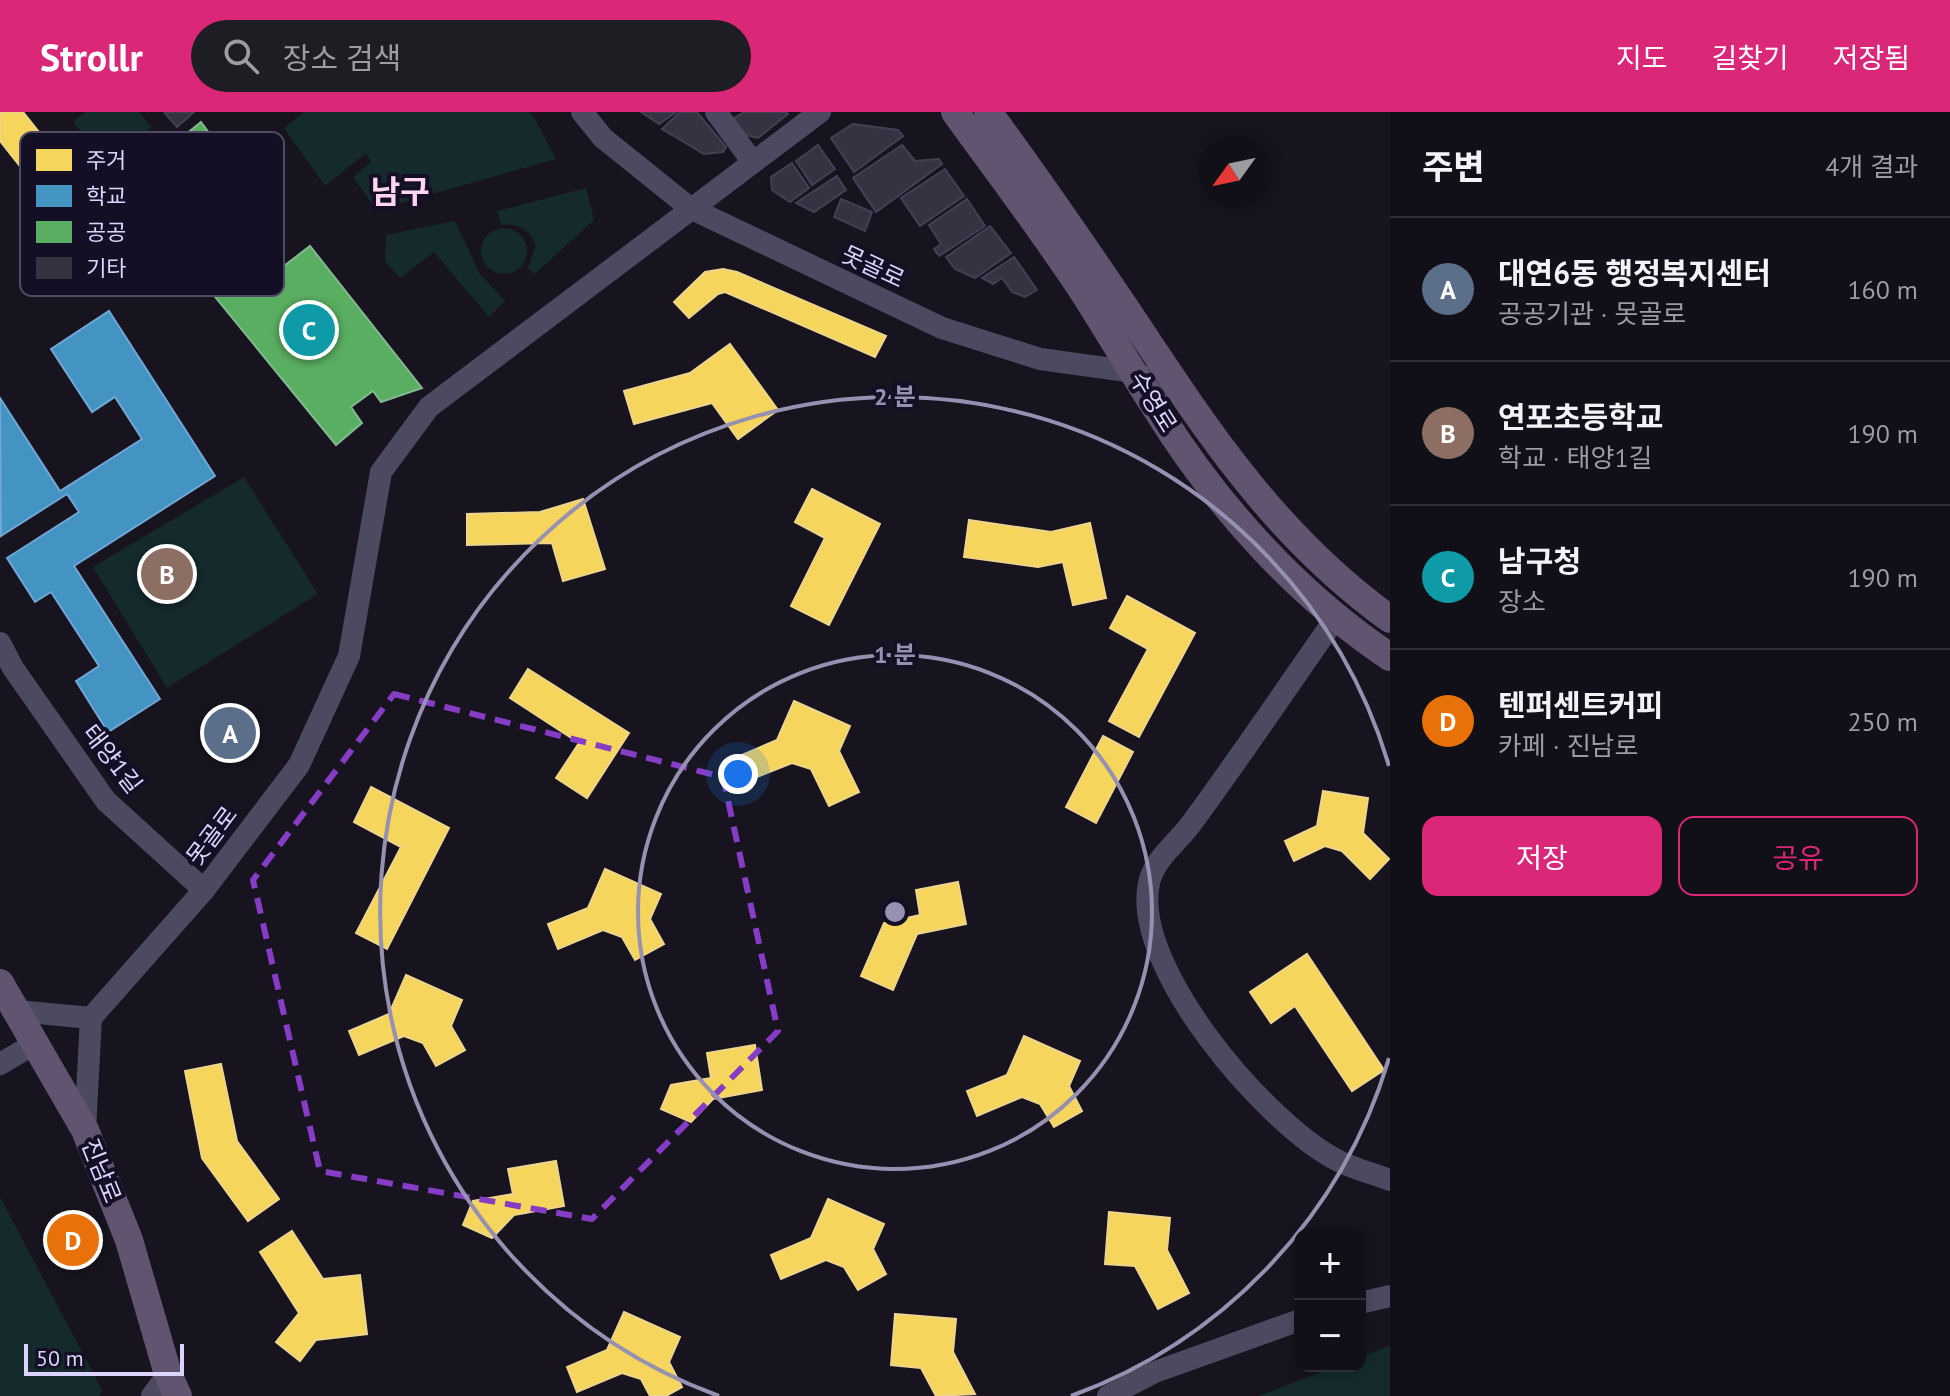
<!DOCTYPE html>
<html lang="ko">
<meta charset="utf-8">
<style>
:root{--surface:#110f17;--page:#1e1d24;--text:#f1f3f6;--muted:#9c9ca1;--line:#302f36;--accent:#db2777}
body{margin:0;font-family:"PT Sans","Noto Sans KR",sans-serif;background:var(--page);color:var(--text)}
.controls{position:absolute;right:24px;bottom:24px;display:grid;overflow:hidden;border-radius:16px;box-shadow:0 4px 12px #0003}
.controls button{width:72px;height:72px;display:grid;place-items:center;padding:0;border:0;border-bottom:2px solid var(--line);background:var(--surface);color:var(--text);font:40px sans-serif}
.compass{position:absolute;left:1198px;top:24px;width:72px;height:72px;border-radius:50%;background:var(--surface);box-shadow:0 4px 12px #0003;rotate:237deg}
.scale{position:absolute;left:24px;bottom:20px;width:160px;box-sizing:border-box;padding-left:8px;border:4px solid #dbd4fe;border-top:0;font-size:22px;line-height:28px;white-space:nowrap;color:#dbd4fe;-webkit-text-stroke:6px #140f24;paint-order:stroke}
.you{position:absolute;left:738px;top:662px;width:28px;height:28px;margin:-20px;border:6px solid #fff;border-radius:50%;background:#1a73e8;box-shadow:0 0 0 12px #1a73e833}
.badge{display:grid;place-items:center;width:52px;height:52px;border-radius:50%;background:var(--accent);color:#fff;font-size:26px;font-weight:700}
.pin{position:absolute;translate:-50% -50%;border:4px solid #fff;box-shadow:0 2px 8px #0006}
.list{margin:0;padding:0;list-style:none}
h2{display:flex;justify-content:space-between;align-items:center;height:104px;margin:0;padding:0 32px;font-size:34px}
h2 small{font-size:26px;font-weight:400;color:var(--muted)}
.list li{display:grid;grid-template-columns:52px 1fr auto;gap:24px;align-items:center;box-sizing:border-box;height:144px;padding:0 32px;border-top:2px solid var(--line)}
.list b{display:block;font-size:30px;white-space:nowrap}
.list p{margin:0;font-size:26px;white-space:nowrap;color:var(--muted)}
.list em{font-size:26px;font-style:normal;color:var(--muted)}
.actions{display:flex;gap:16px;padding:24px 32px}
.actions a{flex:1;padding:18px 0;border:2px solid var(--accent);border-radius:16px;text-align:center;font-size:28px;color:var(--accent)}
.actions .main{background:var(--accent);color:#fff}
.icon{flex:none;width:44px;height:44px;fill:none;stroke:currentColor;stroke-width:2;stroke-linecap:round;stroke-linejoin:round}
.map{position:relative;flex:none;width:1390px;height:1284px;overflow:hidden}
header{display:flex;align-items:center;gap:48px;box-sizing:border-box;height:112px;padding:0 40px;background:var(--accent);color:#fff}
header strong{font-size:38px}
nav{display:flex;gap:44px;margin-inline-start:auto;font-size:28px}
.search{width:560px;height:72px;background:var(--page);display:flex;align-items:center;gap:20px;box-sizing:border-box;padding:0 28px;border-radius:44px;color:var(--muted);font-size:30px}
main{display:flex}
aside{flex:1;background:var(--surface)}
.map>svg:first-child{display:block}
.green{fill:#142a2c}
.homes{fill:#f6d55c;stroke:#eed58d;stroke-width:2}
.schools{fill:#4393c3;stroke:#71a6d5;stroke-width:2}
.public{fill:#5aae61;stroke:#81b990;stroke-width:2}
.building{fill:#353242;stroke:#443f53;stroke-width:2}
.lines{fill:none;stroke-linecap:round;stroke-linejoin:round}
.minor{stroke:#4c4a60;stroke-width:22}
.major{stroke:#605471;stroke-width:28}
.marked{fill:none;stroke:#853dc5;stroke-width:6;stroke-dasharray:16 10;stroke-linejoin:round}
.ring{fill:none;stroke:#9691b0;stroke-width:4}
.labels{text-anchor:middle;stroke-width:8;stroke-linejoin:round;paint-order:stroke}
.street-label{font-size:24px;fill:#dbd4fe;stroke:#140f24}
.district-label{font-size:32px;font-weight:bold;fill:#fed6ed;stroke:#140f24}
.key{fill:#140f24;stroke:#504a65;stroke-width:2}
.key-label{font-size:22px;fill:#dbd4fe}
.centre{fill:#9691b0;stroke:#140f24;stroke-width:4}
.ring-label{font-size:24px;text-anchor:middle;font-weight:bold;fill:#9691b0;stroke:#140f24;stroke-width:8;stroke-linejoin:round;paint-order:stroke}
</style>
<header>
<strong>Strollr</strong>
<div class="search"><svg class="icon" aria-label="search" viewBox="0 0 24 24"><circle cx="10" cy="10" r="6"/><path d="M15 15l6 6"/></svg>장소 검색</div>
<nav><a>지도</a><a>길찾기</a><a>저장됨</a></nav>
</header>
<main>
<div class="map">
<svg width="1390" height="1284" viewBox="0 0 1390 1284">
<rect width="100%" height="100%" fill="#17141f"/>
<!-- green -->
<g class="green">
<path d="M85 0H139L152 15 106 51 73 10Z"/>
<path d="M304 0H529L534 5 556 47 376 98 353 65 371 50 366 41 325 74 284 16Z"/>
<path d="M586 76 594 108 535 162 528 156 536 133C528 116 520 112 501 113L497 99Z"/>
<path d="M455 109 480 162 505 189 489 205 434 140 400 166 385 149 386 123Z"/>
<circle cx="504" cy="139" r="23"/>
<path d="M244 365 318 482 167 576 93 455Z"/>
<path d="M0 1085 102 1278 99 1284H0Z"/>
<path d="M1390 1234V1284H1258L1337 1254H1360V1245Z"/>
</g>
<!-- homes -->
<g class="homes">
<path d="M0 0H23L89 83 61 106 0 29Z"/>
<path d="M723 157 737 160 886 224 875 245 725 180 718 182 689 206 674 190 705 160Z"/>
<path d="M730 232 778 298 738 327 712 291 634 312 624 279 690 261Z"/>
<path d="M812 377 880 412 829 513 791 494 825 426 795 410Z"/>
<path d="M583 387 605 457 563 469 552 431 467 433V402L540 400Z"/>
<path d="M969 408 1051 420 1090 411 1106 486 1073 493 1063 450 1038 455 964 445Z"/>
<path d="M1127 484 1195 521 1139 625 1109 609 1148 537 1110 516Z"/>
<path d="M528 557 629 621 587 686 556 666 579 631 510 586Z"/>
<path d="M794 589 850 614 839 639 859 680 829 694 811 657 792 651 747 669 737 645 777 628Z"/>
<path d="M1103 624 1133 640 1096 711 1066 695Z"/>
<path d="M371 675 449 716 387 837 356 821 401 735 354 710Z"/>
<path d="M1323 679 1368 686 1363 721 1389 747 1370 767 1342 739 1325 734 1294 749 1285 729 1317 714Z"/>
<path d="M605 757 661 782 650 807 664 832 635 848 622 825 603 818 558 837 548 812 588 796Z"/>
<path d="M958 770 966 812 917 822 893 878 861 864 884 811 920 803 916 778Z"/>
<path d="M1307 842 1384 958 1352 979 1295 894 1271 911 1250 880Z"/>
<path d="M406 863 462 888 451 914 465 938 436 954 423 931 404 924 359 943 349 919 389 902Z"/>
<path d="M1024 924 1080 949 1069 974 1082 999 1054 1015 1040 992 1022 985 977 1004 967 979 1007 963Z"/>
<path d="M755 933 762 978 713 987 691 1010 661 997 671 973 711 966 707 941Z"/>
<path d="M221 952 237 1029 279 1087 248 1109 202 1046 185 959Z"/>
<path d="M556 1049 564 1094 514 1103 492 1126 463 1113 473 1089 513 1082 508 1057Z"/>
<path d="M828 1087 884 1112 873 1137 886 1162 858 1178 844 1155 826 1148 781 1167 771 1143 811 1126Z"/>
<path d="M1109 1100 1170 1106 1167 1138 1189 1181 1158 1197 1135 1154 1105 1152Z"/>
<path d="M292 1119 323 1167 360 1163 367 1222 316 1228 300 1249 276 1230 299 1201 260 1140Z"/>
<path d="M624 1200 680 1225 669 1250 682 1275 666 1284H650L641 1267 622 1261 577 1280 567 1255 607 1238Z"/>
<path d="M895 1202 956 1207 953 1240 975 1282 936 1284 921 1256 891 1253Z"/>
</g>
<!-- schools -->
<path class="schools" d="M109 199 215 364 74 454 160 587 108 620 76 569 99 554 51 480 35 490 7 446 79 400 67 382 1 424 0 286 60 379 142 327 115 285 92 300 51 237Z"/>
<!-- public -->
<path class="public" d="M201 10 221 37H247L264 48 271 63 267 77 256 86 239 93H228L227 98 276 160 310 134 422 276 381 290 373 279 351 295 362 311 336 333 127 77 149 59 146 55Z"/>
<!-- building -->
<g class="building">
<path d="M164 0H194L177 15Z"/>
<path d="M641 0H676L659 12Z"/>
<path d="M680 0H697L726 35 723 40 704 42 662 17Z"/>
<path d="M744 0H786L788 2 758 26 746 23 733 7Z"/>
<path d="M853 12 898 18 903 24 854 60 831 26Z"/>
<path d="M818 33 835 57 812 73 796 49Z"/>
<path d="M902 33 915 49 939 47 942 52 876 100 853 66Z"/>
<path d="M792 51 809 76 790 90 772 78 771 65Z"/>
<path d="M945 57 964 84 920 114 901 86Z"/>
<path d="M837 64 846 78 814 100 796 91Z"/>
<path d="M841 87 872 100 865 119 834 105Z"/>
<path d="M967 87 985 114 939 144 934 137 941 132 929 113Z"/>
<path d="M990 114 1011 141 975 166 955 157 946 145Z"/>
<path d="M1014 145 1037 178 1025 185 1012 180 1002 166 993 172 982 166Z"/>
</g>
<g class="lines">
<!-- minor -->
<g class="minor">
<path d="M582 0 603 26 690 96 942 216 1040 247 1134 260 1179 280"/>
<path d="M716 0 752 49"/>
<path d="M1337 504C1288 574 1241 644 1191 712 1177 731 1154 747 1149 771 1131 855 1264 1008 1333 1046 1350 1056 1372 1061 1390 1068"/>
<path d="M0 531 13 556 106 689 204 778"/>
<path d="M17 899 91 906"/>
<path d="M0 952 36 931"/>
<path d="M85 1018 91 906 204 778 299 653 349 544 381 360 429 295 820 0"/>
<path d="M1360 1191 1390 1184"/>
<path d="M152 1284 168 1262"/>
<path d="M1108 1284 1155 1260 1300 1208"/>
</g>
<!-- major -->
<g class="major">
<path d="M955 0C999 61 1045 121 1086 184 1110 222 1133 261 1157 298 1217 394 1296 482 1390 545"/>
<path d="M988 0C1035 63 1080 129 1124 194 1203 313 1272 422 1390 507"/>
<path d="M0 871 85 1018 129 1128 168 1262 178 1284"/>
</g>
</g>
<!-- marked area -->
<path class="marked" d="M394 582 723 665 778 919 592 1107 320 1059 253 768Z"/>
<!-- distance rings -->
<g class="ring">
<circle cx="895" cy="800" r="257"/>
<path d="M1389 946A515 515 0 0 1 1071 1284M719 1284A515 515 0 1 1 1389 654"/>
</g>
<g class="labels">
<!-- street labels -->
<g class="street-label">
<text transform="translate(873 155) rotate(25)" y="8">못골로</text>
<text transform="translate(1153 290) rotate(58)" y="8">수영로</text>
<text transform="translate(112 647) rotate(52)" y="8">태양1길</text>
<text transform="translate(212 724) rotate(-53)" y="8">못골로</text>
<text transform="translate(101 1059) rotate(68)" y="8">진남로</text>
</g>
<!-- district labels -->
<g class="district-label">
<text x="400" y="91">남구</text>
</g>
</g>
<!-- legend -->
<rect x="20" y="20" width="264" height="164" rx="12" class="key"/>
<rect x="36" y="37" width="36" height="22" fill="#f6d55c"/>
<rect x="36" y="73" width="36" height="22" fill="#4393c3"/>
<rect x="36" y="109" width="36" height="22" fill="#5aae61"/>
<rect x="36" y="145" width="36" height="22" fill="#353242"/>
<g class="key-label">
<text x="86" y="56">주거</text>
<text x="86" y="92">학교</text>
<text x="86" y="128">공공</text>
<text x="86" y="164">기타</text>
</g>
<circle cx="895" cy="800" r="12" class="centre"/>
<g class="ring-label">
<text x="895" y="293">2 분</text>
<text x="895" y="551">1 분</text>
</g>
</svg>
<div class="controls">
<button>+</button>
<button>−</button>
</div>
<svg class="compass" viewBox="-18 -18 36 36"><path d="M0-13l5 13h-10z" fill="#e53935"/><path d="M0 13l5-13h-10z" fill="#9c9ca1"/></svg>
<div class="scale">50 m</div>
<div class="you"></div>
<div class="pin badge" style="left:230px;top:621px;background:#5c6f8a">A</div>
<div class="pin badge" style="left:167px;top:462px;background:#8d6e63">B</div>
<div class="pin badge" style="left:309px;top:218px;background:#0f9aa8">C</div>
<div class="pin badge" style="left:73px;top:1128px;background:#e8710a">D</div>
</div>
<aside>
<h2>주변<small>4개 결과</small></h2>
<ul class="list">
<li><span class="badge" style="background:#5c6f8a">A</span><div><b>대연6동 행정복지센터</b><p>공공기관 · 못골로</p></div><em>160 m</em></li>
<li><span class="badge" style="background:#8d6e63">B</span><div><b>연포초등학교</b><p>학교 · 태양1길</p></div><em>190 m</em></li>
<li><span class="badge" style="background:#0f9aa8">C</span><div><b>남구청</b><p>장소</p></div><em>190 m</em></li>
<li><span class="badge" style="background:#e8710a">D</span><div><b>텐퍼센트커피</b><p>카페 · 진남로</p></div><em>250 m</em></li>
</ul>
<div class="actions"><a class="main">저장</a><a>공유</a></div>
</aside>
</main>
